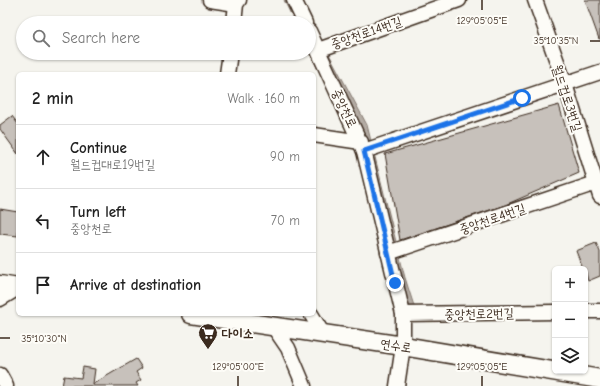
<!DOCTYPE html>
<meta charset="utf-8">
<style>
:root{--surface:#fff;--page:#f6f6f6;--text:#222;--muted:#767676;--line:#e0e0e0}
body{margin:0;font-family:"Comic Neue","Poor Story",sans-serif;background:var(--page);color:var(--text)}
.controls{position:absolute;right:12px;bottom:12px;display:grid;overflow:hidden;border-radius:6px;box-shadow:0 1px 3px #0004}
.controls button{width:36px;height:36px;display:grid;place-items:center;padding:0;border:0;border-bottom:1px solid var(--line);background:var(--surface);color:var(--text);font:20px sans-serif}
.stop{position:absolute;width:12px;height:12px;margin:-9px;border:3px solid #1a73e8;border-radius:50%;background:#fff}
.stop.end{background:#1a73e8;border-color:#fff;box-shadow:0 1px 4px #0008}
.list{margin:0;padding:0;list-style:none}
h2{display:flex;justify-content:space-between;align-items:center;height:52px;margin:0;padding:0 16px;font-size:17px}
h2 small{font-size:13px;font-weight:400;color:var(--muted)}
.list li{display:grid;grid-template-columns:26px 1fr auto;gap:12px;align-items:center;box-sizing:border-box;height:64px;padding:0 16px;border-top:1px solid var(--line)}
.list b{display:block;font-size:15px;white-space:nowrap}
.list p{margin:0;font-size:13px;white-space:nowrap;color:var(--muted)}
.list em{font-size:13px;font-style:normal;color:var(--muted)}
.icon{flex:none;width:22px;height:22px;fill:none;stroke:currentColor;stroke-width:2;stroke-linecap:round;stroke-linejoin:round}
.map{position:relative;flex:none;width:600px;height:386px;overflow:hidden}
.search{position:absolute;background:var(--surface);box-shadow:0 1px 3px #0004;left:16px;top:16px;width:300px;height:44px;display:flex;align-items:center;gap:10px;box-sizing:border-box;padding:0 14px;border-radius:22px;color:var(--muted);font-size:15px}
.panel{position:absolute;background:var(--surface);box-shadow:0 1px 3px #0004;left:16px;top:72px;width:300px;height:244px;border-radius:6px}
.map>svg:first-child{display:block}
.water{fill:#b4aca4;stroke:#84786e}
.building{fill:#c7c1bb;stroke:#3b2a1e}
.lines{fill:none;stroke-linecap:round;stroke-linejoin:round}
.minor-casing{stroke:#3b2a1e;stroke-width:17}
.major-casing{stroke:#3b2a1e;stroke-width:21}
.minor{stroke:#fdfcf7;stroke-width:14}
.major{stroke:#fdfcf7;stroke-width:18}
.route{stroke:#1a73e8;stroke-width:5}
.ticks{fill:none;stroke:#3b2a1e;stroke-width:1.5}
.labels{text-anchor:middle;stroke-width:4;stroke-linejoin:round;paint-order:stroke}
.street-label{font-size:13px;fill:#3b2a1e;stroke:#fdfcf7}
.poi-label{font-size:13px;font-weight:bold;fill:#3b2a1e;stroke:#fdfcf7;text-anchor:start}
.ticks-label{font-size:10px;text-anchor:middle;fill:#3b2a1e;stroke:#fdfcf7;stroke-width:4;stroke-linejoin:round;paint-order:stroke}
</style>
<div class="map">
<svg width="600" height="386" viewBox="0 0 600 386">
<rect width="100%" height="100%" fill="#f5f4ee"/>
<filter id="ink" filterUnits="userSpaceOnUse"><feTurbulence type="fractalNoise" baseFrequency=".025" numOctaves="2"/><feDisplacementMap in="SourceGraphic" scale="8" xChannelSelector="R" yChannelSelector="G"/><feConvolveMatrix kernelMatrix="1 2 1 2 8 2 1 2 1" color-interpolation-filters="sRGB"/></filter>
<g filter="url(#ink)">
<!-- water -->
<path class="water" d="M284 0H300L367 125 405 278 416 312 400 317 382 243 351 133 309 52V23H295Z"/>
<!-- building -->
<g class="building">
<path d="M585 0H600V39H599Z"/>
<path d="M559 105 579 173 505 205 400 240 385 154Z"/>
<path d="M12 116 18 124V154L0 129V125Z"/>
<path d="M0 209 18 212V236L0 234Z"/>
<path d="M596 243 600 252V276L588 281 585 269H583L576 251Z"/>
<path d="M136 359 142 368 136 372 141 380 136 383 138 386H62L64 376 81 378 83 367 95 369 93 384Z"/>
</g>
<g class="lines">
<!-- minor casing -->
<g class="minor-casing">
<g id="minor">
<path d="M210 0 236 4"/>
<path d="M294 0 305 23"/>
<path d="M535 0 565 84 600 196"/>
<path d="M234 23 236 4 239 0"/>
<path d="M309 31 364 151 403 314V346L397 386"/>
<path d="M318 50 459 0"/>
<path d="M227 74 230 53"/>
<path d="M314 135 361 142"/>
<path d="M364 151 600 72"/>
<path d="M388 253 596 183"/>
<path d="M0 299 18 288"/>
<path d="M585 311H600"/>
<path d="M311 314 323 334"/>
<path d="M403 314 555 312"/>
<path d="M273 326 288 348 304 386"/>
<path d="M0 375 6 386"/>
</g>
</g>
<!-- major casing -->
<g class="major-casing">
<g id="major">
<path d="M0 285 18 288"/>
<path d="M191 314 403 346 600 379"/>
</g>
</g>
<!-- minor -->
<use href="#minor" class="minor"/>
<!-- major -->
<use href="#major" class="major"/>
</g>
</g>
<g class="lines" filter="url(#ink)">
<!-- route -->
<path class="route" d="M395 283 364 151 522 98"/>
</g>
<!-- ticks -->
<path class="ticks" d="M482 0V10M590 41H600M0 338H10M238 376V386M482 376V386"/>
<!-- icons -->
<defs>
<g id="supermarket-pin" transform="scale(1)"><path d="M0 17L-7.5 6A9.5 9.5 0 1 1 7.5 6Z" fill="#3b2a1e" stroke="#fdfcf7"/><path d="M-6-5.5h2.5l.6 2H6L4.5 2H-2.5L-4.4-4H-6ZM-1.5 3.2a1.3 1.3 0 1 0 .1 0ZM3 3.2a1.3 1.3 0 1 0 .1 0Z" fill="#fff"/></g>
</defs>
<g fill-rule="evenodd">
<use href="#supermarket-pin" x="208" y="333"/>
</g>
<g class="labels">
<!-- street labels -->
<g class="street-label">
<text transform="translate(366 32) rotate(-19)" y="5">중앙천로14번길</text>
<text transform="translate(568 98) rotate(72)" y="5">월드컵로3번길</text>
<text transform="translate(345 108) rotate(65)" y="5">중앙천로</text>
<text transform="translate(492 218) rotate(-19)" y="5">중앙천로4번길</text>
<text transform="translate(479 313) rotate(-1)" y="5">중앙천로2번길</text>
<text transform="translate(396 345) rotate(9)" y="5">연수로</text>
</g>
<!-- poi labels -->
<g class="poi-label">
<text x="222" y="338">다이소</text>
</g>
</g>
<g class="ticks-label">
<text x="482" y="24">129°05'05"E</text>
<text x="556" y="44">35°10'35"N</text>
<text x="44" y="342">35°10'30"N</text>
<text x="238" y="370">129°05'00"E</text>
<text x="482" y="370">129°05'05"E</text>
</g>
</svg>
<div class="controls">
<button>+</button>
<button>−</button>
<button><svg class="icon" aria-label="layers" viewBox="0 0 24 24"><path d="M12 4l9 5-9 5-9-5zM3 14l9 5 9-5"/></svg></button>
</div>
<div class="stop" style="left:522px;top:98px"></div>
<div class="stop end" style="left:395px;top:283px"></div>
<div class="search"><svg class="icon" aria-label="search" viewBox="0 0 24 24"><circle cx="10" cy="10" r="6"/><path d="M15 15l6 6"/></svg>Search here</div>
<section class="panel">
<h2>2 min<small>Walk · 160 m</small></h2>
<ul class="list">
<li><svg class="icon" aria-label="ahead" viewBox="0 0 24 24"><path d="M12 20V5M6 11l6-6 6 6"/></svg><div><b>Continue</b><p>월드컵대로19번길</p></div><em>90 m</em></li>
<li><svg class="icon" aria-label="left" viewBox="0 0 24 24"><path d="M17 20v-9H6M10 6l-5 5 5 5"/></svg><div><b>Turn left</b><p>중앙천로</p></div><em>70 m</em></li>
<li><svg class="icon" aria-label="arrive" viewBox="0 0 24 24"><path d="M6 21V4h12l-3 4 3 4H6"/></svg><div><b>Arrive at destination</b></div></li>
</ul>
</section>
</div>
